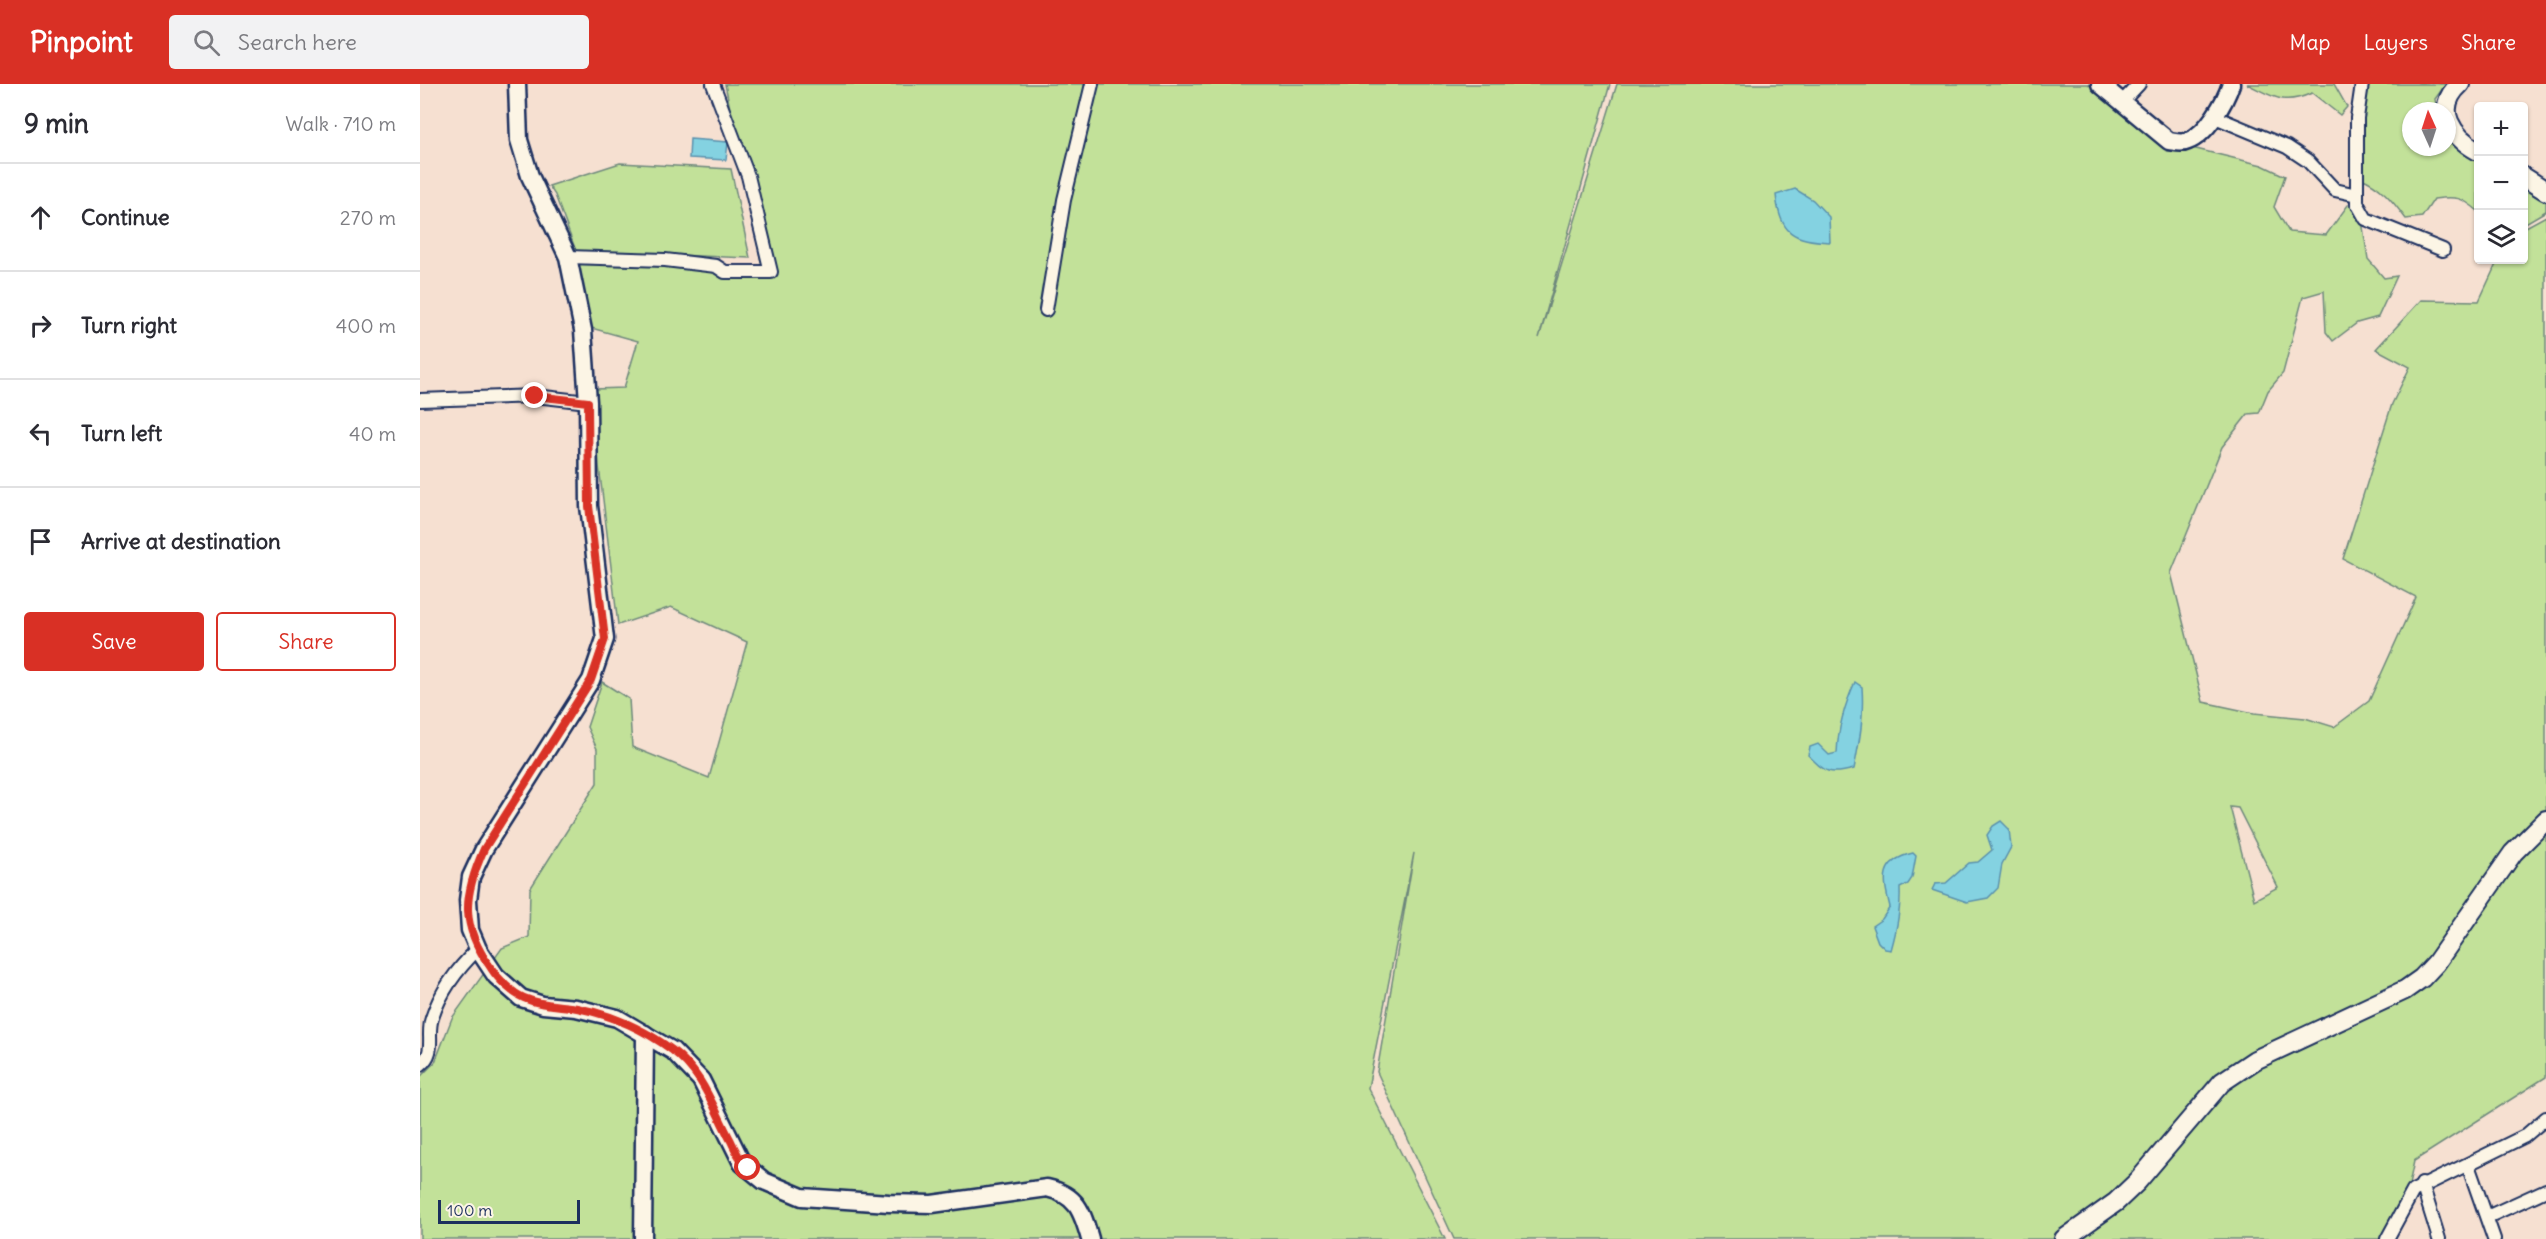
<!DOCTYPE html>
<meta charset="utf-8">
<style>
:root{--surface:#fff;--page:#f2f2f3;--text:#2b2b33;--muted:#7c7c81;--line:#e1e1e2;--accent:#d93025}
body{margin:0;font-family:Delius,sans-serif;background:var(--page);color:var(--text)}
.controls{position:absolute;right:18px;top:18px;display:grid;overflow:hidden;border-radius:6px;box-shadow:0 2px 4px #0004}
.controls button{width:54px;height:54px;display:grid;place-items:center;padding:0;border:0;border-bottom:2px solid var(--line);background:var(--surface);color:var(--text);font:30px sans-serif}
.compass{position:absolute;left:1982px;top:18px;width:54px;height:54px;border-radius:50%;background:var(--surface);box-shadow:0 2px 4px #0004;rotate:357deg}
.scale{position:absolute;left:18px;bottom:15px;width:142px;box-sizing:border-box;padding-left:6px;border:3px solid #1b2f5e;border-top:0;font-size:16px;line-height:21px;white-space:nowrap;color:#1b2f5e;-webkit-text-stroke:4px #fcf5e5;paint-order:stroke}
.stop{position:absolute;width:18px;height:18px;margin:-14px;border:4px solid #d93025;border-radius:50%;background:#fff}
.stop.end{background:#d93025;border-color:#fff;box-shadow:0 2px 6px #0008}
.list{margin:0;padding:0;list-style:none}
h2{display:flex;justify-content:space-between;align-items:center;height:78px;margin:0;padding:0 24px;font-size:26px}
h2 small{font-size:20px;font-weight:400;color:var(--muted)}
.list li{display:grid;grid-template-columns:39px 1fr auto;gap:18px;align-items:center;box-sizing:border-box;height:108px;padding:0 24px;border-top:2px solid var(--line)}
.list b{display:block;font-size:22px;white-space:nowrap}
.list em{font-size:20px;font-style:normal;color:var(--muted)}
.actions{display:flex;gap:12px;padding:18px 24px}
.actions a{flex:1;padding:14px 0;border:2px solid var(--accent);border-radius:6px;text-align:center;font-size:21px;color:var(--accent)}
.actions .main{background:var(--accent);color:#fff}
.icon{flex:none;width:33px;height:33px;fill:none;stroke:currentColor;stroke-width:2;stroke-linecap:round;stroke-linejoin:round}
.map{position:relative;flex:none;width:2126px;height:1155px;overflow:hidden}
header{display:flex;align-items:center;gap:36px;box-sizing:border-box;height:84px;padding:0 30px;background:var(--accent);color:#fff}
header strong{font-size:28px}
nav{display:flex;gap:33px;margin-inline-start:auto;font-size:21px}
.search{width:420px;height:54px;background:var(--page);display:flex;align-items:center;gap:15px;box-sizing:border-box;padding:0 21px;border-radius:6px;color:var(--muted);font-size:22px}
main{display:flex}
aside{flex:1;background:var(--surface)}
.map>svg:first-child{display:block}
.green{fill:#c2e199;stroke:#6e887c;stroke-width:1.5;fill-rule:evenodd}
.water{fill:#84d2e1;stroke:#5a91ad;stroke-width:1.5}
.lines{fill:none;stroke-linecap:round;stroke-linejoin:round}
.street-casing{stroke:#1b2f5e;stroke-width:16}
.secondary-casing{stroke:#1b2f5e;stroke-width:21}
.primary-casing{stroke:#1b2f5e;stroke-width:22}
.street{stroke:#fcf5e5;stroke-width:12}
.secondary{stroke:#fcf5e5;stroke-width:16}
.primary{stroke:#fcf5e5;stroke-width:18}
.route{stroke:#d93025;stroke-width:8}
</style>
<header>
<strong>Pinpoint</strong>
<div class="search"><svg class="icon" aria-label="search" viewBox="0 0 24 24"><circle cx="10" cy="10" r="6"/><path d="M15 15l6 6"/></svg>Search here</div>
<nav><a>Map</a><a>Layers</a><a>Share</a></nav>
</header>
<main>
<aside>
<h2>9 min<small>Walk · 710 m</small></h2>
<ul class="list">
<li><svg class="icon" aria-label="ahead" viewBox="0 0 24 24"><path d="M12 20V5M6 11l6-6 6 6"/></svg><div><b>Continue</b></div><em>270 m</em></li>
<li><svg class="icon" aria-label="right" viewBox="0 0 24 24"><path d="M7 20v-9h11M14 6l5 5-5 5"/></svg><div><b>Turn right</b></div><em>400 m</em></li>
<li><svg class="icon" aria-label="left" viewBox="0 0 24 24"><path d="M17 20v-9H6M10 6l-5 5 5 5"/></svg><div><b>Turn left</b></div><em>40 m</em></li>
<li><svg class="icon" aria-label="arrive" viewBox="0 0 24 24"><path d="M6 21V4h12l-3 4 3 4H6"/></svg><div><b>Arrive at destination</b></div></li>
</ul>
<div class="actions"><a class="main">Save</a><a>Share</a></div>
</aside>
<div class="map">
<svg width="2126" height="1155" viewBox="0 0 2126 1155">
<rect width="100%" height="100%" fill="#f6e0d1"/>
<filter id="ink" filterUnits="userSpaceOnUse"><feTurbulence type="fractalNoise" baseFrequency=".0167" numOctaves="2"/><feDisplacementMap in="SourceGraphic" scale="12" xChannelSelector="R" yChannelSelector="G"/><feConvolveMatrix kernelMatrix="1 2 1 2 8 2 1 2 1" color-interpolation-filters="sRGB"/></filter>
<g filter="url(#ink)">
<!-- green -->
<g class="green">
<path d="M305 0H1190L1119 254 1197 0H1668L1717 42V40L1776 65 1842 81 1865 92 1854 123 1869 148 1906 151 1928 121 1940 124 1948 175 1964 194 1977 192 1958 233 1937 239 1913 257 1906 248 1904 207 1883 213 1863 289 1848 307 1839 329 1828 330 1802 363 1751 489 1783 618 1834 629 1885 634 1914 643 1949 617 1996 513 1923 475 1972 320 1990 283 1956 265 2001 216 2059 217 2078 176H2104V144L2126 132V993L1994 1077 1989 1101 1962 1155H1034L957 988 994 769 948 1004 1025 1155H0V993L15 978 32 934 82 864 109 853 110 805 177 699V665L167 643 182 598 209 615 212 663 289 694 327 558 251 523 198 541 179 382 174 305 204 304 218 257 164 242 159 180 342 183ZM1810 723 1818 724 1858 803 1834 816Z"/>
<path d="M1827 0H1914L1927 23 1920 31 1892 9C1863 22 1854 13 1827 0Z"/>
<path d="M1945 0H2026L2015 15 2017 27H1991V63H2027V53L2038 64 2058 77V127C2042 113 2036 112 2014 115L2002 133 1986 135C1972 116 1961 102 1939 93Z"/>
<path d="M200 79 311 85 330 174 156 167 135 111 129 102Z"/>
<path d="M2104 103 2126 116V127L2104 140Z"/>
</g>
<!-- water -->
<g class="water">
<path d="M270 55 308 58 306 76 269 74Z"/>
<path d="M1375 105 1393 116 1409 133 1410 158C1373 156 1360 150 1356 111Z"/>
<path d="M1435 598 1442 603C1444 634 1440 655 1434 685 1409 692 1405 688 1388 671L1390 663 1398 660 1409 671 1417 669C1418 644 1425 620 1435 598Z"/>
<path d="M1581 737 1589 745 1591 763 1582 780 1578 804 1568 814 1547 818 1512 806 1515 800 1526 799 1549 779 1558 778 1572 766 1567 751 1573 742Z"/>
<path d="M1493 769 1496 772 1492 794 1488 800 1480 804C1481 826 1477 845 1471 866L1465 865 1458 858 1452 842 1462 835 1470 823C1463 795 1459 777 1493 769Z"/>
</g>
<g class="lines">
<!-- street casing -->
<g class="street-casing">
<g id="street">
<path d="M1942 0 1937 34V119L1946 135 2023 166"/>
<path d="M1702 18 1719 0"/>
<path d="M1795 33 1867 63 1888 77 1915 106 1937 111"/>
<path d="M148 173 245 176 296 182 305 188H351L328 92 293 0"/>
<path d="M626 226 644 116 672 0"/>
<path d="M0 316 115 312 168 318"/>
<path d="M0 981C17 968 6 951 12 934 21 906 37 885 58 865"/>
<path d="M2048 1081 2074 1155"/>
<path d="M2002 1100 2019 1155"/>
<path d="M2067 1133 2126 1106"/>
<path d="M1967 1155 1993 1107 2105 1052 2126 1034"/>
</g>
</g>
<!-- secondary casing -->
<g class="secondary-casing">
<g id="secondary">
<path d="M97 0 99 56 110 92 148 173 163 246 168 318 169 422 185 555 171 596 64 765 51 793 48 816 50 846 58 865 76 892 101 914 123 921 156 924 197 934 253 967 281 996 322 1079 344 1097 382 1113 469 1119 512 1120 627 1104C657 1111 662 1127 670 1155"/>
<path d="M1680 0 1749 57C1756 58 1762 60 1768 57 1787 50 1805 18 1811 0"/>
<path d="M223 1155 225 950"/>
</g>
</g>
<!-- primary casing -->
<g class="primary-casing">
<g id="primary">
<path d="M2040 0C2012 25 2033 53 2058 67"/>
<path d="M2104 93 2126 107"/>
<path d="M1644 1155 1696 1118 1717 1098 1802 998 1835 976 1985 906 2002 894 2016 879 2093 769 2126 736"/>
</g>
</g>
<!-- street -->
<use href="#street" class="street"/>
<!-- secondary -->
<use href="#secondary" class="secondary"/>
<!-- primary -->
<use href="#primary" class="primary"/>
</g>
</g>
<g class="lines" filter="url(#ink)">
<!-- route -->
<path class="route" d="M115 312 168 318 169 422 185 555 171 596 64 765C43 812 40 841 71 884 78 895 92 909 104 914 122 922 139 921 157 924 192 931 224 945 252 966 284 990 293 1024 311 1057 316 1067 320 1077 328 1084"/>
</g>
</svg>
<div class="controls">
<button>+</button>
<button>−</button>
<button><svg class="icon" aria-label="layers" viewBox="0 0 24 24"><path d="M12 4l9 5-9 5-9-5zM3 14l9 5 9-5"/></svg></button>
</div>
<svg class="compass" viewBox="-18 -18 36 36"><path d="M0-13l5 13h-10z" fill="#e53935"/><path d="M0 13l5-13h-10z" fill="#7c7c81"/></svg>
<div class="scale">100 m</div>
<div class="stop" style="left:328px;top:1084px"></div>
<div class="stop end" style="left:115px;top:312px"></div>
</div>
</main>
